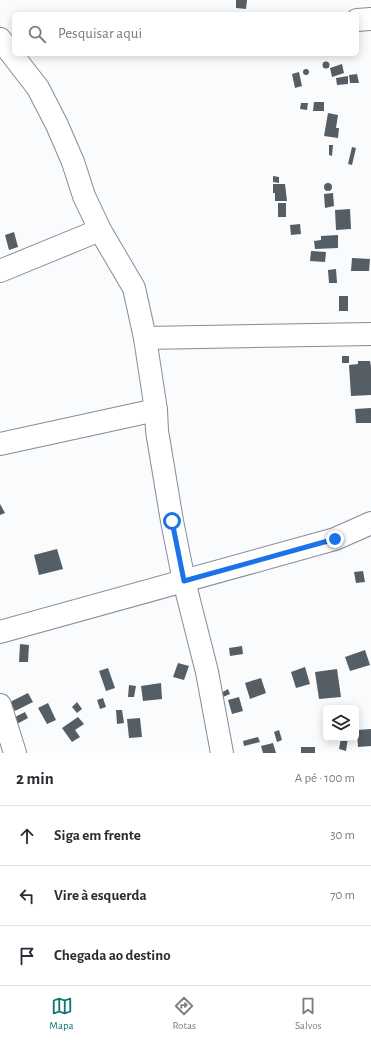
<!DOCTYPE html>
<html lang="pt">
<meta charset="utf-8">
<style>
:root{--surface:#fff;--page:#f7f7f7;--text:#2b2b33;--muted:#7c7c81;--line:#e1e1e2;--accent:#0f766e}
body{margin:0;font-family:"Alegreya Sans",sans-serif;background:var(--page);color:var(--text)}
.controls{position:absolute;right:12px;bottom:12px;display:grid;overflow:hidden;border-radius:6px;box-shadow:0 2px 10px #0003}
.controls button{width:36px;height:36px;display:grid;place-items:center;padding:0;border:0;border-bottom:1px solid var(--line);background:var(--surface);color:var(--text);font:20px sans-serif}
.stop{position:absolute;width:12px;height:12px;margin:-9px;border:3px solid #1a73e8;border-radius:50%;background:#fff}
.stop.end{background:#1a73e8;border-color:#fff;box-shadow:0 1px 4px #0008}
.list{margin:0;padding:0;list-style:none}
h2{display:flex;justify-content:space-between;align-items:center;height:52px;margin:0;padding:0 16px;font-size:17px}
h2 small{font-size:13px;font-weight:400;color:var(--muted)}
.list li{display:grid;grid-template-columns:26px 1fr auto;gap:12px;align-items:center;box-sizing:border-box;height:60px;padding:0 16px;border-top:1px solid var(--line)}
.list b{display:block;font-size:15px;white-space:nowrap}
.list em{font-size:13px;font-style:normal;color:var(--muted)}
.icon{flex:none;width:22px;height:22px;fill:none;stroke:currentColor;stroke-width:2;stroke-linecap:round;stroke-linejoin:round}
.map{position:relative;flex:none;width:371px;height:753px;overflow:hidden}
.search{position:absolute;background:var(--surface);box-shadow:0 2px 10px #0003;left:12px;right:12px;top:12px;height:44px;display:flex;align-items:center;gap:10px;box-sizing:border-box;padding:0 14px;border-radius:6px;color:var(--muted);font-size:15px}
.sheet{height:232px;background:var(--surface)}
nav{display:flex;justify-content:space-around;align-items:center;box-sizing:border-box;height:56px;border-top:1px solid var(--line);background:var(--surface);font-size:11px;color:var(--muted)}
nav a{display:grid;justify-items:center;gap:2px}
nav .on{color:var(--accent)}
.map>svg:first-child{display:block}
.building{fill:#555d65}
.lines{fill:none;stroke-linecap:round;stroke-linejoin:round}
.minor-casing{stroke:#838c95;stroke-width:24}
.minor{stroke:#fff;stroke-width:22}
.route{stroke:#1a73e8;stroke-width:5}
</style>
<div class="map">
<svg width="371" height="753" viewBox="0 0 371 753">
<rect width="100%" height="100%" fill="#f9fbfd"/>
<!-- building -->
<g class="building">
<path d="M236 0H247L246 9 236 8Z"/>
<circle cx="326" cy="65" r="3.5"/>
<path d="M342 64 344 73 332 77 330 68Z"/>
<circle cx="306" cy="72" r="3"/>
<path d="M299 72 302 86 295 88 292 74Z"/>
<path d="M357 74 359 83H350L349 75Z"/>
<path d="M348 76V84L337 85 336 78Z"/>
<path d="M314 102H324V111H313Z"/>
<path d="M301 103H308L307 110 300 109Z"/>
<path d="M328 113 338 115 336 128H339L338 138 324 136Z"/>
<path d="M329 145H333L332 156 329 155Z"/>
<path d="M352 147 356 148 352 165 348 164Z"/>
<path d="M273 176 279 177V183L273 182Z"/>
<circle cx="328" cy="187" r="4"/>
<path d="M273 184H285L287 201H275V193H273Z"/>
<path d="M333 193 334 206 325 208 324 194Z"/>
<rect x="278" y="203" width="8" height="14"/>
<path d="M350 209 351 229 336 230 335 210Z"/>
<path d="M300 224 301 234 291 235 290 225Z"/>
<path d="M14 232 18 247 9 250 5 235Z"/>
<path d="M338 235V248L315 249 314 241 321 240V236Z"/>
<path d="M311 251 326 252 325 262 310 261Z"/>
<path d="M352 258 370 259 369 271H351Z"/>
<path d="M336 269 337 283H329L328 270Z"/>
<rect x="339" y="296" width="9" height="15"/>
<rect x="342" y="356" width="7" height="7"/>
<path d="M358 361H370L371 367V395L351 396 349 365 358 364Z"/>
<path d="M371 408V423H356L355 409Z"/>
<path d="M0 504 5 513 0 515Z"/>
<path d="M57 549 63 569 39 575 34 555Z"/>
<path d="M363 571 365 582 356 583 354 572Z"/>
<path d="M20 644 29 645 28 662H19Z"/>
<path d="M242 646 243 654 230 656 229 648Z"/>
<path d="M365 650 370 665 350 671 345 657Z"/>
<path d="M178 663 189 666 184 680 173 677Z"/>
<path d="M305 667 310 684 296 688 291 672Z"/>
<path d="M108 668 115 688 106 691 99 671Z"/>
<path d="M337 669 341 697 319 699 315 672Z"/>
<path d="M261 678 266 693 250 699 245 683Z"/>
<path d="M161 683 162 699 143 701 141 686Z"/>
<path d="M129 685 136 686 134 697H128Z"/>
<path d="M228 689 230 694 223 697 221 693Z"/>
<path d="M28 693 33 702 15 711 10 702Z"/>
<path d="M239 697 243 711 232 714 228 700Z"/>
<path d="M103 698 106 707 100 709 97 700Z"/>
<path d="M77 702 82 709 77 713 72 707Z"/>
<path d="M48 703 56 720 47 724 38 708Z"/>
<path d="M116 710H122L124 723 117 724Z"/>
<path d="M25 712 28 718 15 725 11 719Z"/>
<path d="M78 717 84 724 75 730 80 737 72 742 62 728Z"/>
<path d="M140 718 142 737 129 738 127 719Z"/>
<path d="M371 729V746L358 747 357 730Z"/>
<path d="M279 730 282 740 277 742 274 732Z"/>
<path d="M258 737 260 742 244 746 243 741Z"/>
<path d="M341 738H348L346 751 339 749Z"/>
<path d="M273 743 276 753H263L261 746Z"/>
<rect x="301" y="747" width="14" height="6"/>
</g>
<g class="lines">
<!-- minor casing -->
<g class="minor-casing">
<g id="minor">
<path d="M357 20 371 19"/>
<path d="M0 39 38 88 57 125 73 162 84 196 100 230 134 288 145 338 156 410 157 431 172 521 184 581 207 672 222 753"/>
<path d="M0 271 100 230"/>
<path d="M145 338 371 334"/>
<path d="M0 444 156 410"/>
<path d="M0 632 335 539 371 523"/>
<path d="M0 705 15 753"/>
</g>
</g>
<!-- minor -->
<use href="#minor" class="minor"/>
</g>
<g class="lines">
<!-- route -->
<path class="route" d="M172 521 184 581 335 539"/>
</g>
</svg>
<div class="controls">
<button><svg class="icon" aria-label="layers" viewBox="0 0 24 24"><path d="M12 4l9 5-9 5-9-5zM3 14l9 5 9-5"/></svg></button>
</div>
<div class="stop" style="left:172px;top:521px"></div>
<div class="stop end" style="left:335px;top:539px"></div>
<div class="search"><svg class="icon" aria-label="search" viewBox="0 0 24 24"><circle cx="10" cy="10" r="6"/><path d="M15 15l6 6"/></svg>Pesquisar aqui</div>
</div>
<section class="sheet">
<h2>2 min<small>A pé · 100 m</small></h2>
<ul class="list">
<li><svg class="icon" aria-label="ahead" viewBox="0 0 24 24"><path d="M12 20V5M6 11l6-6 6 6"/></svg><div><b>Siga em frente</b></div><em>30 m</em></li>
<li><svg class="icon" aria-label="left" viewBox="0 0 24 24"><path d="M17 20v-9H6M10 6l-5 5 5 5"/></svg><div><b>Vire à esquerda</b></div><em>70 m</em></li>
<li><svg class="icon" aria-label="arrive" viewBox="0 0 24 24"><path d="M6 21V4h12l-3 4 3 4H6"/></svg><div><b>Chegada ao destino</b></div></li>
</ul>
</section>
<nav>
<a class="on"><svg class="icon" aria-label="map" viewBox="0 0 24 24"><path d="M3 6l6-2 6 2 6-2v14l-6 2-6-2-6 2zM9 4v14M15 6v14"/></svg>Mapa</a>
<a><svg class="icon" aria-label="directions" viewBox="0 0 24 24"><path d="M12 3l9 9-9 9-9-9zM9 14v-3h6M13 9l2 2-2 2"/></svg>Rotas</a>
<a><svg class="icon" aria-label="saved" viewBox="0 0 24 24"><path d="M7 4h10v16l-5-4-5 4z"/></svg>Salvos</a>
</nav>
